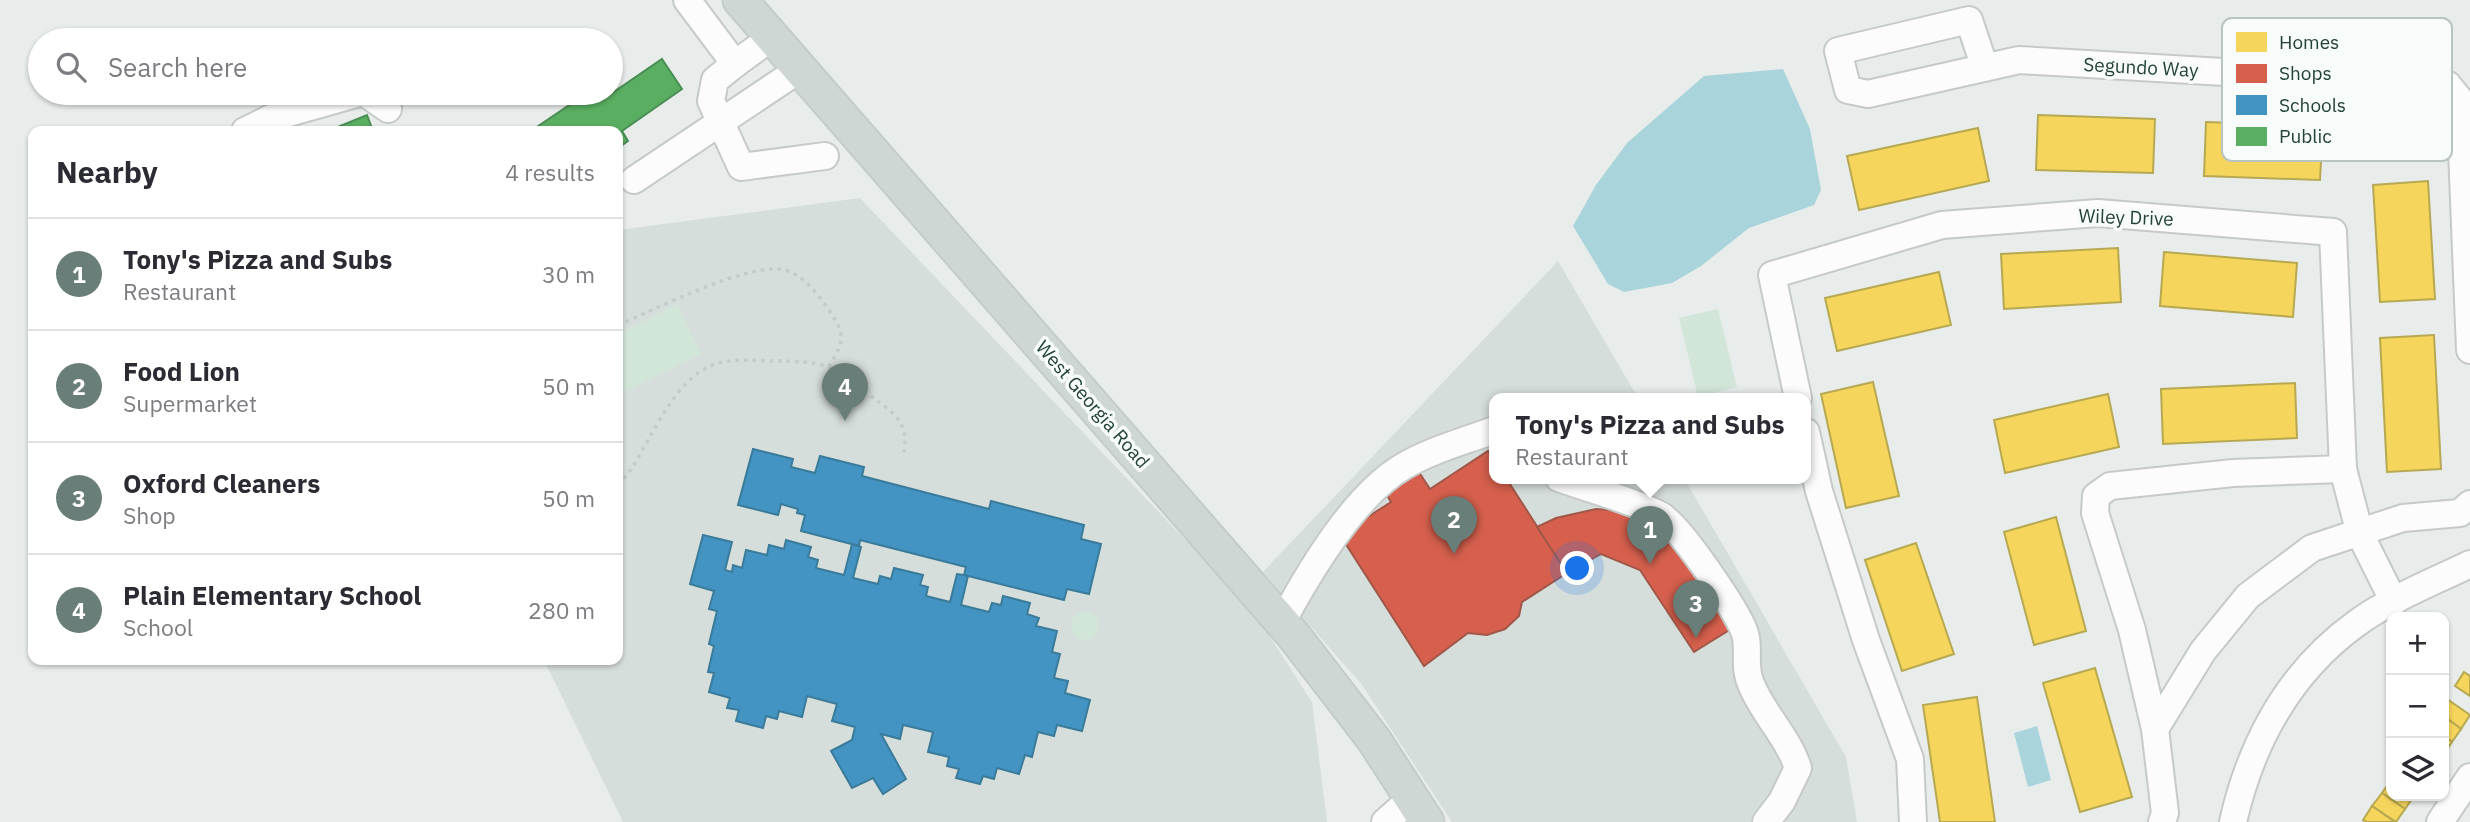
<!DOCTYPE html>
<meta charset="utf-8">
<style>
:root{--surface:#fff;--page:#f2f2f3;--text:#2b2b33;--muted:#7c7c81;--line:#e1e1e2;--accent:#697e78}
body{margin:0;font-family:"IBM Plex Sans",sans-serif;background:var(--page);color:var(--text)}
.controls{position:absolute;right:21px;bottom:21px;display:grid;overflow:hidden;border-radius:14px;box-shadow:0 2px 5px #0004}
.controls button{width:63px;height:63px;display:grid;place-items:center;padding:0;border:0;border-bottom:2px solid var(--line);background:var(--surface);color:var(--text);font:35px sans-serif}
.you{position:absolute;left:1578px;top:569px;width:24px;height:24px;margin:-18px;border:5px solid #fff;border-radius:50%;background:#1a73e8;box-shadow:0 0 0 10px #1a73e833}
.badge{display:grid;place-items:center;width:46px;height:46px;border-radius:50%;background:var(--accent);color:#fff;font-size:23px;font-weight:700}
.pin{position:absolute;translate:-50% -58px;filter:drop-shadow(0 2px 4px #0008)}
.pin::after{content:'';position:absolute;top:37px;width:24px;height:21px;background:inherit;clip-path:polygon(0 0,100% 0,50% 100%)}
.popup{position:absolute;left:1489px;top:393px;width:322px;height:91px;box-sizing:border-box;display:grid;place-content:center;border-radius:14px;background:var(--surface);filter:drop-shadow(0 2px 5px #0005);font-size:23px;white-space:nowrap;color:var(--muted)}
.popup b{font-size:26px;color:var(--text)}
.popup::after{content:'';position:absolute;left:50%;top:100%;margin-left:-14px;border:14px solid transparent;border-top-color:var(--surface)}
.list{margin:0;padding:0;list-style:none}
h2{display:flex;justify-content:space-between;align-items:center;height:91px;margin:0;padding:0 28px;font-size:30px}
h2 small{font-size:23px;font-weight:400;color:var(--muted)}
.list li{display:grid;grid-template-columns:46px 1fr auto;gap:21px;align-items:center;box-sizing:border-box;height:112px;padding:0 28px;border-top:2px solid var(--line)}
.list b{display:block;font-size:26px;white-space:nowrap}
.list p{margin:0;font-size:23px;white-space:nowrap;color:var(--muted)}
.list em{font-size:23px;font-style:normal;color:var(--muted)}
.icon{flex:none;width:38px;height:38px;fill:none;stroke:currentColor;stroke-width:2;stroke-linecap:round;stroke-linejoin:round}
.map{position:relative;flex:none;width:2470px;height:822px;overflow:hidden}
.search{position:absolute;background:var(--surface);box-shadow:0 2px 5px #0004;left:28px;top:28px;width:595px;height:77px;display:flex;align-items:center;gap:18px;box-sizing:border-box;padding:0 24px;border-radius:38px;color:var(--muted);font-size:26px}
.panel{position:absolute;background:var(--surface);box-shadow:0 2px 5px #0004;left:28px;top:126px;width:595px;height:539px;border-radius:14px}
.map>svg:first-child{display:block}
.built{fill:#d6dedb}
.green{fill:#d1e6d8}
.water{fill:#a9d4db}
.homes{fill:#f6d55c;stroke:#b7a952;stroke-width:2}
.shops{fill:#d6604d;stroke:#a15747;stroke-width:2}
.schools{fill:#4393c3;stroke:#3a7b9a;stroke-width:2}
.public{fill:#5aae61;stroke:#4a8e55;stroke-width:2}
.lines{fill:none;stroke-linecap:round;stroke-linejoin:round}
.minor-casing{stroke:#c5cac8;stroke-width:30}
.major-casing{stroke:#c3ccc9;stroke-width:37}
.path{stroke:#c3ccca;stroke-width:3.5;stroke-dasharray:3.5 5;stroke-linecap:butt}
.minor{stroke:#fcfcfc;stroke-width:26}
.major{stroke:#cfd7d5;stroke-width:33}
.labels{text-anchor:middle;stroke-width:7;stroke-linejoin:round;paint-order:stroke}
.street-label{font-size:19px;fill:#24423a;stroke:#f7fbf9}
.key{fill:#f7fbf9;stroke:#b8c4c0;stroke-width:2}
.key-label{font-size:19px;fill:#24423a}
</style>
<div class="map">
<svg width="2470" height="822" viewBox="0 0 2470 822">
<rect width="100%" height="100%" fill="#e8edeb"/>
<!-- built -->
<g class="built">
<path d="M860 198 1254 612 1312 702 1327 822H623L544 660H618V230Z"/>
<path d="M1558 261 1638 398H1494V478H1684L1846 757 1857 822H1452L1362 685 1263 572Z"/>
</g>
<!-- green -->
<g class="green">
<path d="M677 304 701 354 618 395V334Z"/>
<path d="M1718 309 1737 387 1698 397 1679 318Z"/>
<circle cx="1085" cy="626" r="14"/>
</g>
<!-- water -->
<g class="water">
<path d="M1783 69 1810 129 1821 190 1814 205 1749 228 1701 266 1672 283 1624 292 1608 284 1573 226 1596 185 1627 143 1704 76Z"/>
<path d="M2037 726 2051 780 2028 787 2014 733Z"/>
</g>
<!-- homes -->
<g class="homes">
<path d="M2038 115 2155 119 2153 173 2036 170Z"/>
<path d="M2206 122 2323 126 2320 180 2204 176Z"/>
<path d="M1978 128 1989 181 1859 210 1847 156Z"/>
<path d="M2428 181 2435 299 2380 302 2373 185Z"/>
<path d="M2118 248 2121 302 2004 309 2001 254Z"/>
<path d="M2164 252 2297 263 2293 317 2160 306Z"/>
<path d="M1939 272 1951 325 1837 351 1825 298Z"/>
<path d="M2434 335 2441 469 2387 472 2380 338Z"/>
<path d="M1873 382 1899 496 1846 508 1821 394Z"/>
<path d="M2295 383 2297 438 2163 444 2161 389Z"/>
<path d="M2108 394 2119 447 2005 473 1994 420Z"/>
<path d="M2056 517 2086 631 2034 645 2004 532Z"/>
<path d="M1916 543 1954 654 1902 671 1865 560Z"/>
<path d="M2095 668 2132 797 2080 812 2043 683Z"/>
<path d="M2464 672 2470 676V696L2455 686Z"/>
<path d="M1977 697 1995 822H1940L1923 705Z"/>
<path d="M2447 699 2470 715 2461 729 2444 716V705Z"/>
<path d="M2444 716 2461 729 2452 742 2444 736Z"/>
<path d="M2444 736 2452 742 2444 754Z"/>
<path d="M2391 780V796H2414L2405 809 2382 793Z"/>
<path d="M2382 793 2405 809 2396 822 2372 806Z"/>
<path d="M2372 806 2395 822H2367L2363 820Z"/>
</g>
<!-- shops -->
<g class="shops">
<path d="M1488 451 1494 460V478H1506L1567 573 1522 602 1519 616 1505 629 1487 635 1468 633 1424 666 1340 535 1391 502 1382 487 1415 466 1430 489Z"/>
<path d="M1596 509 1634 512 1659 528 1684 558 1731 629 1694 652 1640 570 1601 554 1567 573 1537 527 1556 518Z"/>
</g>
<!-- schools -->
<g class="schools">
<path d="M753 449 793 459 791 467 815 473 820 456 864 467 862 476 989 509 991 501 1084 525 1081 539 1101 544 1089 594 1067 589 1064 600 964 575 966 567 860 540 859 546 801 531 805 515 797 513 798 509 781 504 778 515 738 505Z"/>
<path d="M703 535 732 542 725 570 732 572 733 565 742 568 746 550 767 555 769 545 784 549 786 540 811 547 808 557 818 560 816 568 844 575 852 544 861 547 853 578 878 584 880 576 891 579 894 568 923 575 920 585 928 587 926 596 950 602 957 574 964 575 968 576 961 605 989 612 992 603 1001 605 1003 596 1030 603 1027 614 1039 618 1036 626 1057 631 1052 652 1060 654 1054 678 1068 681 1065 693 1090 700 1082 731 1057 725 1054 736 1038 732 1032 757 1025 755 1019 774 997 768 994 779 983 776 980 784 956 778 959 769 947 766 949 757 928 752 933 732 903 725 900 739 881 734 906 779 883 794 873 778 852 788 831 751 852 740 855 727 832 721 837 704 807 696 802 717 779 711 777 719 766 716 763 728 736 721 739 710 727 708 730 698 709 692 714 673 708 672 714 646 709 644 717 611 709 609 714 591 690 584Z"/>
</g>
<!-- public -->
<g class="public">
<path d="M662 59 682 89 622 131 628 141 618 148V131H531L587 93H597L602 100Z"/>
<path d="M367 115 373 131H328Z"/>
</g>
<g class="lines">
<!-- minor casing -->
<g class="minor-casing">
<g id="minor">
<path d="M687 0 735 64 772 37"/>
<path d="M735 64 715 80 711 101 741 167 825 156"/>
<path d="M1985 68 1969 20 1838 51 1848 90 1868 94 2019 60 2448 85 2460 100 2470 350"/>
<path d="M365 93 388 109"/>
<path d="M245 131 271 118 359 93"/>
<path d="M634 180 800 69"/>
<path d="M1798 398 1772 275 1942 225 2098 213 2333 232 2343 469 2360 534 2394 602"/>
<path d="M1806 432 1819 491 1866 640 1910 759 1913 822"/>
<path d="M1559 478C1591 490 1629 499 1660 515 1680 526 1731 603 1742 626 1752 645 1742 665 1751 684 1763 714 1788 737 1798 768L1782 801 1766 822"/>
<path d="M1282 622C1309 572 1354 495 1404 466 1431 450 1465 441 1494 430"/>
<path d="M2155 729 2203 651 2248 596 2312 548 2403 518 2460 513 2470 504"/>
<path d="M1385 822 1412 798"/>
<path d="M2162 822 2165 813 2155 729 2132 630 2095 513 2096 496 2110 486 2233 473 2343 469"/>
<path d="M2233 822C2251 743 2289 672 2357 623 2390 599 2433 582 2470 564"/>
<path d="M2440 822 2470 777"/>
</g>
</g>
<!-- major casing -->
<g class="major-casing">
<path id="major" d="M740 0 1294 636 1374 740 1427 822"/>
</g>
<!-- path -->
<g class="path">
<path d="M618 325C654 310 750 261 785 270 803 275 818 294 828 309 846 334 845 341 829 366"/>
<path d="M618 485C632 471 640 454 650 437 662 414 683 379 708 367 727 357 755 361 776 361 821 362 829 362 864 391 888 410 910 418 904 452"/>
</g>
<!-- minor -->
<use href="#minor" class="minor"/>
<!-- major -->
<use href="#major" class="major"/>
</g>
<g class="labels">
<!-- street labels -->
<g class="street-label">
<text transform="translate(2141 67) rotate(3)" y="7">Segundo Way</text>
<text transform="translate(2126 217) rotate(2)" y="7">Wiley Drive</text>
<text transform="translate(1093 404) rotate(49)" y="7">West Georgia Road</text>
</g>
</g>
<!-- legend -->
<rect x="2222" y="18" width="230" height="143" rx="10" class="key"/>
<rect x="2236" y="32" width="31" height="20" fill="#f6d55c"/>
<rect x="2236" y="64" width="31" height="19" fill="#d6604d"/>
<rect x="2236" y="95" width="31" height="20" fill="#4393c3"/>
<rect x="2236" y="127" width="31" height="19" fill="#5aae61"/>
<g class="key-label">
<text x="2279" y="49">Homes</text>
<text x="2279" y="80">Shops</text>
<text x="2279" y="112">Schools</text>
<text x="2279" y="143">Public</text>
</g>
</svg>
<div class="controls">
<button>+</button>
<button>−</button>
<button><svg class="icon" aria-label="layers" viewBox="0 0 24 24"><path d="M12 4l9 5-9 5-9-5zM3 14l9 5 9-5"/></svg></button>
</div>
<div class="you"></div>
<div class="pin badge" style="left:1650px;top:564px">1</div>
<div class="popup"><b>Tony's Pizza and Subs</b>Restaurant</div>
<div class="pin badge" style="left:1454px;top:554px">2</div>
<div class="pin badge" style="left:1696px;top:638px">3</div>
<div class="pin badge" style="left:845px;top:421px">4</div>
<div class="search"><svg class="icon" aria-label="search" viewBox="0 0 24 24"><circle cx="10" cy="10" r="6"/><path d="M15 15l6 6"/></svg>Search here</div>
<section class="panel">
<h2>Nearby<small>4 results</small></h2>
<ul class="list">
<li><span class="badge">1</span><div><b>Tony's Pizza and Subs</b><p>Restaurant</p></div><em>30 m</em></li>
<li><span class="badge">2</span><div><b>Food Lion</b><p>Supermarket</p></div><em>50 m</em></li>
<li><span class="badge">3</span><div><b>Oxford Cleaners</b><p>Shop</p></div><em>50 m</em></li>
<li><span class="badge">4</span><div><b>Plain Elementary School</b><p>School</p></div><em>280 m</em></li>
</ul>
</section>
</div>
